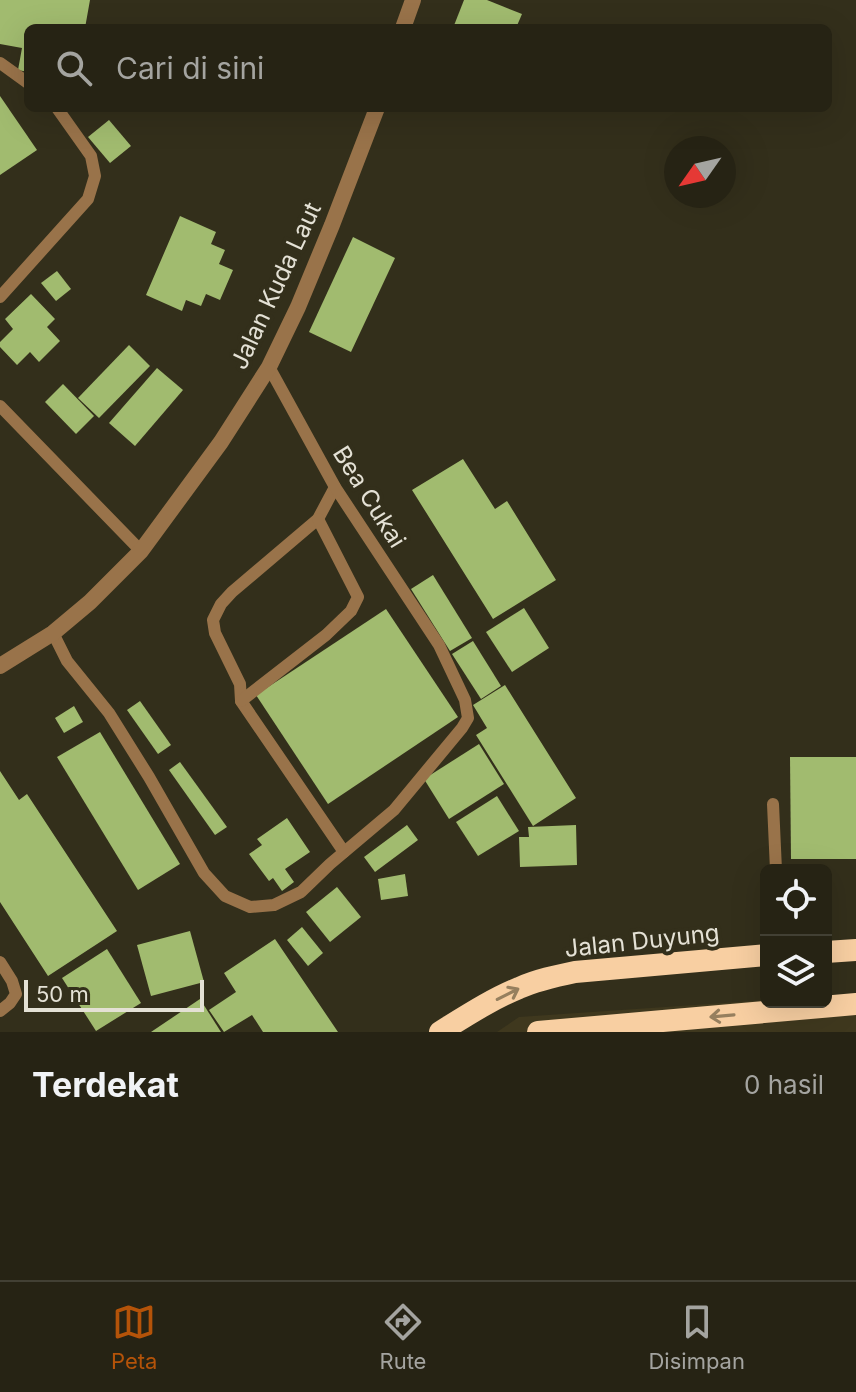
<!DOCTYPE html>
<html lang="id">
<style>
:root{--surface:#262314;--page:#2e2b1d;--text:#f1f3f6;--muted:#a4a4a0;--line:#424034;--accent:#b45309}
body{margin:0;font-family:Inter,sans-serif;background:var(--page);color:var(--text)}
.controls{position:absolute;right:24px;bottom:24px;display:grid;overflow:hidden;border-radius:12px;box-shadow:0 8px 32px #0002}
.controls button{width:72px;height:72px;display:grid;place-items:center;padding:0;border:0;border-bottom:2px solid var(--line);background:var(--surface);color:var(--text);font:40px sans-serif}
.compass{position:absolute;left:664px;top:136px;width:72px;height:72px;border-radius:50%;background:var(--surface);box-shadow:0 8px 32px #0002;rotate:236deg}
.scale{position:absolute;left:24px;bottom:20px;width:180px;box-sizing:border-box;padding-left:8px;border:4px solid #e4e1d5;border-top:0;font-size:22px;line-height:28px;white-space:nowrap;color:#e4e1d5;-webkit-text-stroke:6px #332f1b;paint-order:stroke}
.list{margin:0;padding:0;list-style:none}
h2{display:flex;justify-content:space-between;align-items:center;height:104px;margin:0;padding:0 32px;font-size:34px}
h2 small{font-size:26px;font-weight:400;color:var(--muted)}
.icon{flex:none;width:44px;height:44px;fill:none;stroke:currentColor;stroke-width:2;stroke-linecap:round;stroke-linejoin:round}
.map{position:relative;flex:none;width:856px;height:1032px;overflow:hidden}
.search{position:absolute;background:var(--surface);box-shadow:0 8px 32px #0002;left:24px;right:24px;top:24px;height:88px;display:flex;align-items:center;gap:20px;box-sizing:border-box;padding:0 28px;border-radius:12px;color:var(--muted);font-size:30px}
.sheet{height:248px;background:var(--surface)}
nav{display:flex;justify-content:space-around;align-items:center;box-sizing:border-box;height:112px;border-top:2px solid var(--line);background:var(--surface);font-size:22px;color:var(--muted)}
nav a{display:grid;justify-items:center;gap:4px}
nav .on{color:var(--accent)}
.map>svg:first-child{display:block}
.built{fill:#3f381e}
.building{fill:#a1bb6f}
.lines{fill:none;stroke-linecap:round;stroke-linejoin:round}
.service{stroke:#99734a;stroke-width:12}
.minor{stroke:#99734a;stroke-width:16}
.trunk{stroke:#f8cfa2;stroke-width:22}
.oneway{stroke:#967f5e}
.labels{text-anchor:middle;stroke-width:8;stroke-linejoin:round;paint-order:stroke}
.street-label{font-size:24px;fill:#e4e1d5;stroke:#332f1b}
</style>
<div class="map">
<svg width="856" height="1032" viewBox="0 0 856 1032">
<rect width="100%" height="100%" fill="#332f1b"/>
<!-- built -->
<path class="built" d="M856 994V1032H497L519 1017 766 1000V1002Z"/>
<!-- building -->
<g class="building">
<path d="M0 0H90L85 28H28V72L18 70 22 48 0 44Z"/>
<path d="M464 0H487L522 14 516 28H453Z"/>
<path d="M0 96 37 150 0 175Z"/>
<path d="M109 120 131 146 110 163 88 137Z"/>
<path d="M180 216 216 232 211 244 225 250 219 264 233 270 220 300 206 294 201 306 186 300 182 311 146 295Z"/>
<path d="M353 237 395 258 351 352 309 332Z"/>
<path d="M57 271 71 289 56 301 41 283Z"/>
<path d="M31 294 55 319 47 327 60 341 39 362 30 352 17 365 0 347V342L13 329 5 319Z"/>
<path d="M129 345 150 366 99 418 78 398Z"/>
<path d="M157 368 183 390 135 446 109 423Z"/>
<path d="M63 384 94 416 76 434 45 402Z"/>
<path d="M463 459 495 509 507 501 556 580 493 619 412 490Z"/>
<path d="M433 575 472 638 450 651 411 589Z"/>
<path d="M524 608 549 648 512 672 486 632Z"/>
<path d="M386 609 458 717 328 804 256 695Z"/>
<path d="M473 641 501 686 481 699 452 654Z"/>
<path d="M505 685 576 798 533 826 476 735 487 728 473 705Z"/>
<path d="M140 701 171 745 158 754 127 710Z"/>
<path d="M74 706 83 722 64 733 55 718Z"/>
<path d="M100 732 180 864 138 890 57 757Z"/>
<path d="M479 744 504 784 449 819 424 779Z"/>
<path d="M790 757H856V859H791Z"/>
<path d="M180 762 227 827 215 835 169 770Z"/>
<path d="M0 771 19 800 27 794 117 931 48 976 0 902Z"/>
<path d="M497 796 519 831 478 856 456 822Z"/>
<path d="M287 818 310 852 285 869 294 882 282 891 273 878 269 881 249 854 262 845 257 839Z"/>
<path d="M407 825 418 840 375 872 364 857Z"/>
<path d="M576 825 577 865 520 867 519 837H529L528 827Z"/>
<path d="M405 874 408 896 381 900 378 879Z"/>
<path d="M337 887 361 917 330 942 306 912Z"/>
<path d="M302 927 323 953 308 966 287 940Z"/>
<path d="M190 931 204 982 151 996 137 945Z"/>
<path d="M275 939 338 1032H263L252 1015 224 1032 209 1010 236 992 224 973Z"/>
<path d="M107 949 141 1003 96 1031 62 978Z"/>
<path d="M200 999 221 1032H151Z"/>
</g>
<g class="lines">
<!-- service -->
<g class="service">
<path d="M0 63 28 83"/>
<path d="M0 297 88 199 95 176 91 156 57 108"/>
<path d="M0 406 141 551"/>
<path d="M335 487 318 519 232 592 221 604 213 620 215 633 240 684 241 701 344 852"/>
<path d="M53 633 67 661 109 713 149 777 204 873 225 896 250 907 274 905 301 892 330 864 394 810 462 728 468 718 465 700 439 645 335 487 269 367"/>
<path d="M241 701 326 635 351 611 358 597 318 519"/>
<path d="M773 804 776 870"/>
<path d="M0 962 12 981 16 994 10 1003 0 1011"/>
</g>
<!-- minor -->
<g class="minor">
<path d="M403 28 413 0"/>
<path d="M0 666 53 633 90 602 141 551 221 442 269 367 298 307 332 225 377 108"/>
</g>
<!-- trunk -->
<g class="trunk">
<path d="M826 952 856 950"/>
<path d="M440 1032C466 1016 492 999 519 988 537 980 556 976 575 972L766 955"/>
<path d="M538 1032 856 1004"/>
</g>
</g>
<!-- one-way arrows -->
<defs><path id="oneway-shaft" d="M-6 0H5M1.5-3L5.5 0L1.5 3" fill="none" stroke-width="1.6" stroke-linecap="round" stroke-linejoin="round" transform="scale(2)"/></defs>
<g class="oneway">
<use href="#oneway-shaft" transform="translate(508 994) rotate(-27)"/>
<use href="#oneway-shaft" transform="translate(722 1016) rotate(175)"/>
</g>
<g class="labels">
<!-- street labels -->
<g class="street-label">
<text transform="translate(276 286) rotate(-65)" y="8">Jalan Kuda Laut</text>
<text transform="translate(369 497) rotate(58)" y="8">Bea Cukai</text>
<text transform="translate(642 941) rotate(-6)" y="8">Jalan Duyung</text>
</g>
</g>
</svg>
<div class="controls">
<button><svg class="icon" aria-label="locate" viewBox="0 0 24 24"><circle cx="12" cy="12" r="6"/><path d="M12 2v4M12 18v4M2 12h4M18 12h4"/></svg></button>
<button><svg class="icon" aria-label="layers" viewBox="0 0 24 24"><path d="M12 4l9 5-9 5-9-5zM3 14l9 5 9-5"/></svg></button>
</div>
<svg class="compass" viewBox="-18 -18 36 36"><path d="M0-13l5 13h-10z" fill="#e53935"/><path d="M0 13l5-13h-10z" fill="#a4a4a0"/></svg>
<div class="scale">50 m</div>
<div class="search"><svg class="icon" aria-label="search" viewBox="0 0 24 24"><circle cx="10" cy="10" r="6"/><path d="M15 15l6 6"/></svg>Cari di sini</div>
</div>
<section class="sheet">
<h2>Terdekat<small>0 hasil</small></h2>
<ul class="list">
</ul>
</section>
<nav>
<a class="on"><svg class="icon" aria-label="map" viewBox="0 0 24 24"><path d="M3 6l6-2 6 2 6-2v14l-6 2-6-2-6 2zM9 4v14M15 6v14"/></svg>Peta</a>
<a><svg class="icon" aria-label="directions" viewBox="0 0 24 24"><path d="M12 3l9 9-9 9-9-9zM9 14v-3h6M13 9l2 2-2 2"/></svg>Rute</a>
<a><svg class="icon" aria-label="saved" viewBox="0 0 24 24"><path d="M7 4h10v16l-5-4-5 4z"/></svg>Disimpan</a>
</nav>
